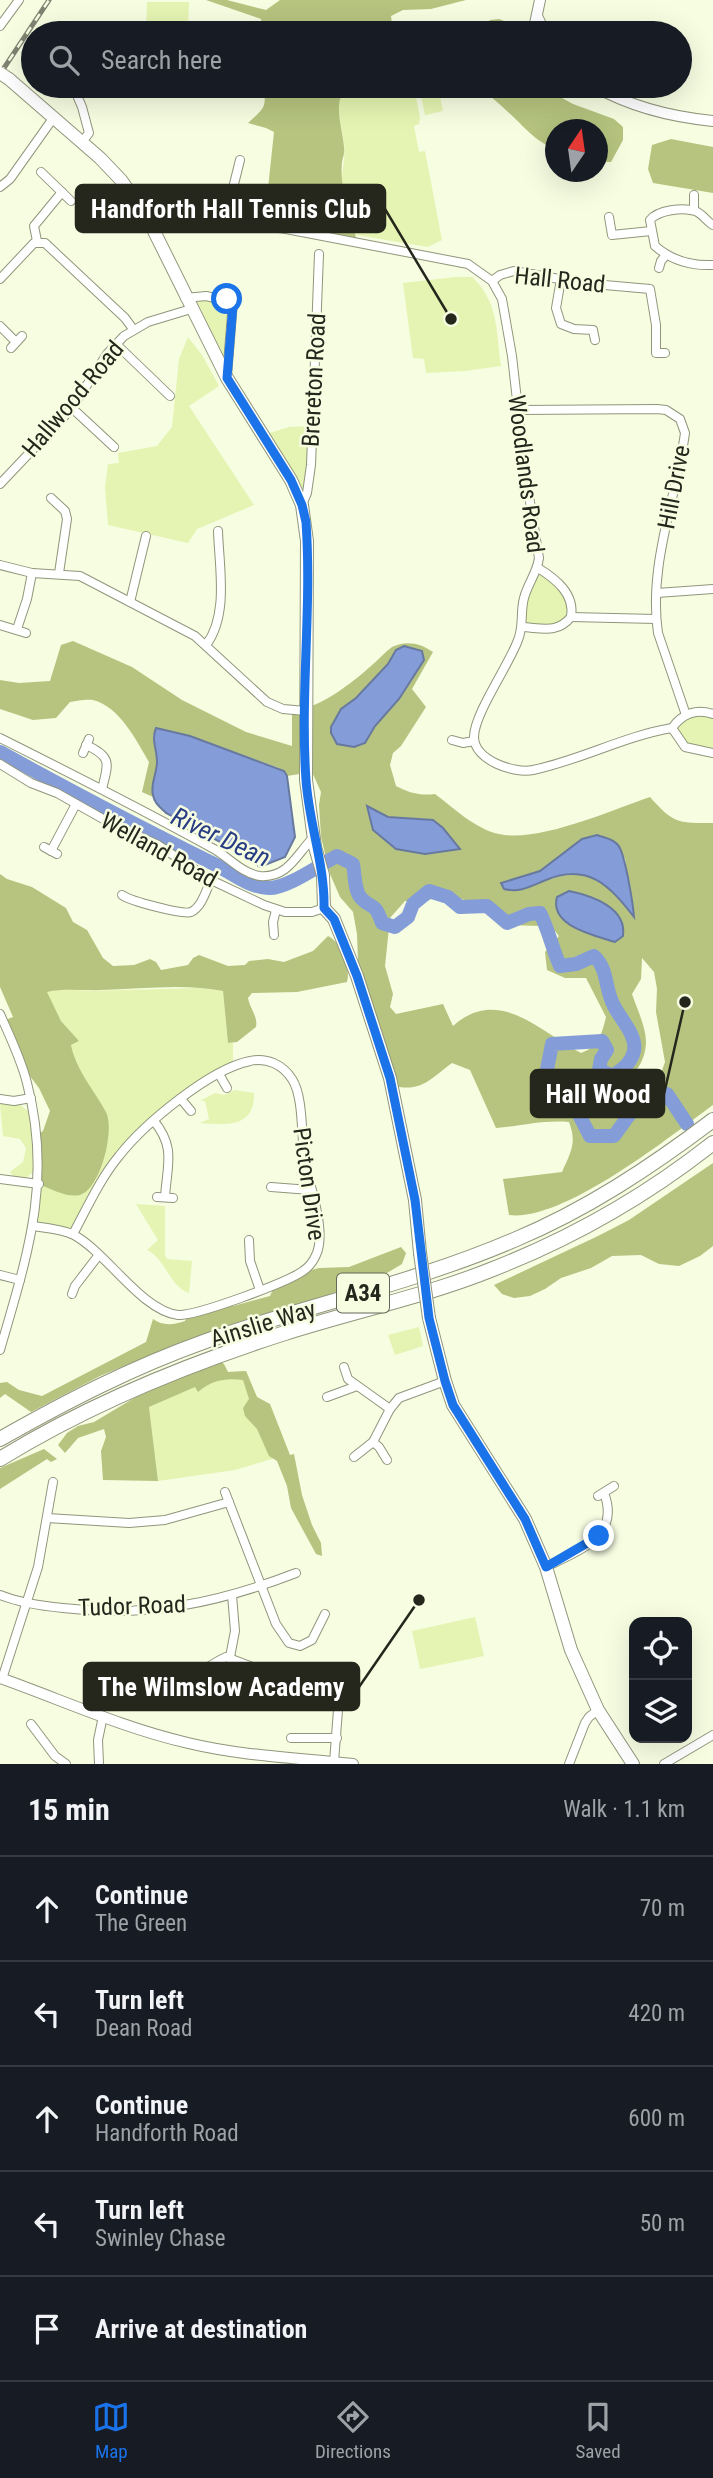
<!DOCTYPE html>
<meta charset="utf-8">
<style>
:root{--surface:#171b24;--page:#242831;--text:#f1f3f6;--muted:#9ea1a6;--line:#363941;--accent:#1a73e8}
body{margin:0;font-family:"Roboto Condensed",sans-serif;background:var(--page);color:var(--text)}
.controls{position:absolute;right:21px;bottom:21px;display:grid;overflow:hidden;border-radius:14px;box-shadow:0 7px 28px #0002}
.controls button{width:63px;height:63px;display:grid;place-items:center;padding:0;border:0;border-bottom:2px solid var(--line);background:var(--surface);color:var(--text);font:35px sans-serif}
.compass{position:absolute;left:545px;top:119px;width:63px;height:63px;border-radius:50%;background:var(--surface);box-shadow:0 7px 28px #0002;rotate:13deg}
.stop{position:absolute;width:21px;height:21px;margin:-16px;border:5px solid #1a73e8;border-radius:50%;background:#fff}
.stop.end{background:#1a73e8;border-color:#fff;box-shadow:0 2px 7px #0008}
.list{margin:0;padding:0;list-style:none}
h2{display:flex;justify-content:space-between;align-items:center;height:91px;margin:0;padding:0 28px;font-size:30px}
h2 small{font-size:23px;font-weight:400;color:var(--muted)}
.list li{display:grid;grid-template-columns:46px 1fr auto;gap:21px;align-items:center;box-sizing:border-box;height:105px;padding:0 28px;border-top:2px solid var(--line)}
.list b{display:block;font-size:26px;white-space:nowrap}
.list p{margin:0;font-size:23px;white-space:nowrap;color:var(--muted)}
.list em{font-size:23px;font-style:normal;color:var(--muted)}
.icon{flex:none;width:38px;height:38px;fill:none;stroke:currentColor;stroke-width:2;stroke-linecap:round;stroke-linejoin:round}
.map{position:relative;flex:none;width:713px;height:1764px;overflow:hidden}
.search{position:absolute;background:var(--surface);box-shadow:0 7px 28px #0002;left:21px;right:21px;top:21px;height:77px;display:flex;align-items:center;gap:18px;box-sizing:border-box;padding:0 24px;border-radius:38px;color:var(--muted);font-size:26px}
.sheet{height:616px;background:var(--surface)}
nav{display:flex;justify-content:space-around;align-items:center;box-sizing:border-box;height:98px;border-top:2px solid var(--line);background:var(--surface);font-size:19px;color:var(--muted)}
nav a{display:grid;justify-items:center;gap:4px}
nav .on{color:var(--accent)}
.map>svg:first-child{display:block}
.green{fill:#e5f4b2}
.forest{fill:#b6c47f;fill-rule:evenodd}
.water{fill:#849cd8;stroke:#6879a0;stroke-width:2}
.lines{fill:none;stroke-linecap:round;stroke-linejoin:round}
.river{stroke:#849cd8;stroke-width:14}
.minor-casing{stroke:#90967c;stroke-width:10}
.tertiary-casing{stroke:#90967c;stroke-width:12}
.secondary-casing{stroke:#90967c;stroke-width:14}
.trunk-casing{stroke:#90967c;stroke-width:16}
.minor{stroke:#fff;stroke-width:8}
.tertiary{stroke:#fff;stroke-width:10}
.secondary{stroke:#fff;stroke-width:12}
.trunk{stroke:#fff;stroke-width:14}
.rail-casing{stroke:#7f8372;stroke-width:5}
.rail{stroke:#f6fde1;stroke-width:2.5;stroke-dasharray:8;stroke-linecap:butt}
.secondary-bridge-casing{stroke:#90967c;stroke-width:14;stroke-linecap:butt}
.secondary-bridge{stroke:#fff;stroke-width:12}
.route{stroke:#1a73e8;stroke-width:9}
.labels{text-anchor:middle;stroke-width:5;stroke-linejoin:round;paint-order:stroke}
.shield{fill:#f6fde1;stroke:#646758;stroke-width:2}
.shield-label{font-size:23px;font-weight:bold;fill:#25271d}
.street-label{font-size:24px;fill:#25271d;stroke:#f6fde1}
.water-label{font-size:26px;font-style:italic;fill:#273c83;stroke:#f6fde1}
.leader{fill:none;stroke:#25271d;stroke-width:2.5}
.callout-dot{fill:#25271d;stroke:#f6fde1;stroke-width:2.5}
.callout{fill:#25271d;stroke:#25271d;stroke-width:2.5}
.callout-label{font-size:26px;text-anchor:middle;font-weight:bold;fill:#fff}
</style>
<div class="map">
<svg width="713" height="1764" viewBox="0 0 713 1764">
<rect width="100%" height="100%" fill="#f6fde1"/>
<!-- green -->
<g class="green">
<path d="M147 2H189L188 29 146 30Z"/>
<path d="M355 86H414L420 118 419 124 414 126 419 152 425 151 442 240 428 247 356 235C350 219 344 204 342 187 341 172 346 158 344 143 343 125 328 91 355 86Z"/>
<path d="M419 86H438L443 111 425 115Z"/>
<path d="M455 277H472C499 302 496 332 501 366L465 371 426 373 424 359 413 358 403 283Z"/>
<path d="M201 299 229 306 224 359 197 301Z"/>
<path d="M188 337 202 355 219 386 189 406 254 505 197 529 188 543 108 525 105 488 108 464 119 463 118 453 157 446 172 427 179 359Z"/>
<path d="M312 426 302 505 263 435 289 427Z"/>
<path d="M538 568 550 575 572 603 566 624 522 627V606Z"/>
<path d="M713 714V753L696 751 675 736 677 721 686 715Z"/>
<path d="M198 988 223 991 228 1043H233V1067L191 1091 121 1153 73 1234 33 1226 39 1184 67 1194 96 1180 108 1140 107 1114 88 1086 73 1056 71 1045 79 1041 61 1021 46 992 62 989 89 991Z"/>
<path d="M235 1090 254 1093C255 1128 226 1125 200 1123L209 1119 205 1101H200L215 1093 224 1095Z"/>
<path d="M0 1104 20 1105 29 1112 35 1160 33 1172 26 1178 14 1177 10 1172 23 1162 26 1148 20 1139 3 1136Z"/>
<path d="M136 1204 165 1206V1255L167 1259 192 1261 189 1293C169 1286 166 1259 147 1250L158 1240Z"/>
<path d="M419 1327 423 1346 395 1355 388 1335Z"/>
<path d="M246 1371 282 1456 235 1470 158 1481 149 1407 228 1372Z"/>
<path d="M475 1617 484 1656 420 1669 412 1631Z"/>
</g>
<!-- forest -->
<g class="forest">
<path d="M206 0H227L266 10 280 0H466L431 9 403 10 391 16 393 33H263L261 19Z"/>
<path d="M499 19 504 21 509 33H476L490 20Z"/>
<path d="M263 86H355C328 91 343 128 344 147 345 153 343 156 342 162 341 170 342 181 343 189 345 208 353 224 357 241L264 226 274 132 266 128 248 123C262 109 268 109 263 86Z"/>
<path d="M479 86H540L573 104 614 119 623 127V140L611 162H598V130H556L555 149C533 140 525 127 508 112 499 103 488 95 479 86Z"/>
<path d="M671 139 713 147V193L653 183 648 169 652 145Z"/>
<path d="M73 641 132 667 182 700 246 732 292 746V710C317 711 353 682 371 666 378 660 385 652 392 647 405 640 421 643 433 652L412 689 426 707 401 746 393 753 390 765 396 786C410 793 420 796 435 794 454 808 475 829 499 834 538 843 612 810 650 797 674 824 678 823 713 823V1105C668 1138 563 1222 509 1215L503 1179 562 1172C571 1152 577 1143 569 1122 541 1120 523 1126 496 1128L470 1070 452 1063C431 1078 421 1094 391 1085L355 971 358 960 357 934 353 912 340 897 330 874 321 837 319 805 321 792 312 772 287 776 279 768 190 736 157 728 153 736 157 763 153 797 142 792 149 762C136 740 120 707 93 700 86 699 76 701 70 702L56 718 33 720 0 709V680L19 683 50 681 61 645ZM564 853 625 858 633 916C592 864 579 867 520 890L501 883 540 871ZM438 896 462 899 504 925 541 926 555 931 559 936 545 952 547 970 565 978H586L606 1017C602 1034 598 1047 581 1053 540 1032 499 985 453 1026L443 1004 396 1014 390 1007 393 994 385 966 390 918 405 901H427ZM642 958 654 972 657 989 656 1012 665 1062 659 1079 625 1099 609 1113 595 1115C585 1102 581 1092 586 1075 592 1078 599 1084 605 1085 628 1090 646 1063 646 1042 646 1027 637 1009 632 994L641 979Z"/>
<path d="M0 874 7 879 32 887 66 908 73 922 87 930 103 958 113 966 134 965 150 959 156 962 161 970 188 965 193 958 199 955 228 966 245 965 249 961 268 959 284 962 313 951 328 936C342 943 351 966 347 982L297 992 252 993 248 998C250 1009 258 1016 256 1027L237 1042 228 1043 223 991C184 983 141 989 101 990 83 991 65 988 47 992L61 1021 79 1041 71 1045C76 1070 94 1090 106 1112 115 1129 101 1189 80 1195 67 1198 51 1189 39 1184L37 1135 43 1131 50 1111 39 1088 23 1067 3 1021 13 1017 0 987Z"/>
<path d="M713 1163V1246L700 1256 679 1266 659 1264 641 1255 612 1256 591 1268 561 1278 545 1289 530 1296 514 1298 502 1294 494 1285 598 1236 629 1220Z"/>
<path d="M401 1247 406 1253 402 1264 382 1276 282 1311 185 1341 100 1376 31 1412 5 1394 0 1398V1383L7 1382 19 1390 42 1396 146 1342 153 1319C162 1326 174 1325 185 1321L188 1314 222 1303 233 1306 270 1296 275 1285 300 1273 319 1268 349 1267Z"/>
<path d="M219 1361 224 1364 228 1372 246 1371 257 1397 270 1404 290 1455 294 1454 302 1495 312 1525 321 1543 322 1556 316 1554 291 1508 287 1486 277 1461 269 1456 257 1429 245 1416 243 1408 249 1399 243 1380C226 1378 212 1380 198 1392L195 1387 149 1407 158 1481 103 1480 101 1451 106 1437 104 1429 78 1438 65 1453 58 1445 67 1433 78 1426 94 1422 136 1397Z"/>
<path d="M44 1449 57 1459 51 1462 47 1459 0 1489V1468Z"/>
</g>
<!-- water -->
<g class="water">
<path d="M404 646 422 651 424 660 399 699 375 726 365 743 354 747 337 744 331 733V727L341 709 356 698 388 664 396 650Z"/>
<path d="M156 728 190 736 284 771 287 776 295 837 285 857 260 867 224 844 166 813C161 808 154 803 153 795 150 785 157 773 157 762 157 749 151 740 156 728Z"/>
<path d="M367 806 388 817 433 820 443 828 460 849 425 854 396 849 373 830Z"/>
<path d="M597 835C605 838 612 838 618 845 625 853 633 904 634 917 610 886 588 862 546 880 531 886 520 893 504 889L501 883 540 871 582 839Z"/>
<path d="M569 891C593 896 627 908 623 936L615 942C594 935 549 926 557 897Z"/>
</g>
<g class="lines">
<!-- river -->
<path class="river" d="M0 752C69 790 139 827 210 862 228 870 248 888 269 888 288 888 319 865 337 856L353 864C355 874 354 890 361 898 373 911 374 900 382 923L395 927 408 917 413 904 429 891 448 897 460 907 487 906 507 923 529 914 540 913C549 931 552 948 560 966L576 964 594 956C609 970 604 988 614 1006 621 1020 637 1035 634 1051 631 1064 622 1069 613 1076L599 1070 601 1059 607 1050 602 1041 552 1044 543 1090 556 1100 573 1103 590 1136H614L632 1111 654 1093 667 1094 687 1124"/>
<!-- minor casing -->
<g class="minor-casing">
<g id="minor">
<path d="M0 26 19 0"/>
<path d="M73 86 82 107 89 133 82 142"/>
<path d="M41 172 71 201"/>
<path d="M0 187 10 179 54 117"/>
<path d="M694 195V210"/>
<path d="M147 217 158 213H175L286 229 468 264 492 281 502 299 512 356 525 471 539 558C537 573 528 583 524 598 520 612 524 626 518 640 509 665 474 714 474 737 474 760 514 774 533 770 581 760 624 736 672 728 682 714 696 708 713 714"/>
<path d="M609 217 612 235 651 231"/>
<path d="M225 220 240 160"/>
<path d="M713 225C706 221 702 213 695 211 683 207 658 210 650 220L655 246C671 260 692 266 713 265"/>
<path d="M37 241 34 226 62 192"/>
<path d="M659 268 661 261 666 255"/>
<path d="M0 279 34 243H45L125 318 133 329"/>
<path d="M561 279 556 308 561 324 574 329 593 330 595 340"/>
<path d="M492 281 500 275 514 271 582 283 650 289 656 325V353H665"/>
<path d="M185 298 206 296 233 302 227 376"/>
<path d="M0 326 16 342"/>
<path d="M116 344 170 396"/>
<path d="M11 348 22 336"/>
<path d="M72 408 114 447"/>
<path d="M519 410 657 409 666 410 680 419 685 433C676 499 648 566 658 633L686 715"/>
<path d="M0 484 72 408 107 354 124 336 148 322 191 309"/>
<path d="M51 498 65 511 67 519 59 573"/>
<path d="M302 505 307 493 311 465 319 254"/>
<path d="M0 565 32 573 80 576 195 636 267 702 283 709 306 711"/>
<path d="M657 593 713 589"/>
<path d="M130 602 146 536"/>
<path d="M571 617 656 619"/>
<path d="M0 625 26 633"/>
<path d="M522 627C542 628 557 634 571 617 575 594 556 579 538 568"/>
<path d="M17 629 27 599 32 573"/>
<path d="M206 645C229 615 219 566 218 531"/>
<path d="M672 728 685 747 713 753"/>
<path d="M0 738C72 774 143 810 214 849 228 857 243 874 260 876 286 878 295 858 310 841L314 840"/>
<path d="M452 740 463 743 474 741"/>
<path d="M86 745C113 757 108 764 102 789"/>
<path d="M83 753 89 739"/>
<path d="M0 764 31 783 57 793 112 824 158 845 211 880 264 905 285 912H312L324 908"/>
<path d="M44 847 57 854"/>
<path d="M51 851 76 804"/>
<path d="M122 895C130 901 183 915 191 912 202 907 206 890 211 880"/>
<path d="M274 935 273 922 276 910"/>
<path d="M0 1014C10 1037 21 1059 27 1083 53 1182 27 1256 0 1350"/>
<path d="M219 1074 227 1088"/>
<path d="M0 1099 14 1101 31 1098"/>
<path d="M181 1099 191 1111"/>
<path d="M154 1121C176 1148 167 1165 165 1197"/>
<path d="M0 1179 39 1184"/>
<path d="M271 1187 310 1190"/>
<path d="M157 1197 173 1198"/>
<path d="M33 1226C46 1228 63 1229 74 1235 107 1253 142 1311 178 1315 196 1316 286 1283 303 1271 309 1267 313 1262 316 1255 327 1233 310 1187 305 1162 301 1139 304 1097 292 1079 283 1065 267 1057 250 1061 210 1069 144 1124 119 1156 100 1179 87 1208 73 1234"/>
<path d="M249 1240 250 1261 260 1290"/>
<path d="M0 1275 20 1280"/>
<path d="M72 1294 75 1286 98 1256"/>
<path d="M344 1367 348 1379 390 1409"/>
<path d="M327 1397 357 1386"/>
<path d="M373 1442 379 1447 387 1460"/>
<path d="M354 1457 373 1442 390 1409 399 1398 445 1381"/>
<path d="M225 1492 276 1624 289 1643 300 1646 312 1640 325 1614"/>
<path d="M598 1496 614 1486"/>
<path d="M47 1518 129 1523 165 1520 229 1502"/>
<path d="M546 1567C579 1550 621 1537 604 1493"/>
<path d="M0 1595C20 1603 42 1606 63 1608 147 1618 218 1603 296 1573"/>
<path d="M230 1657 235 1631 232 1595"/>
<path d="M101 1670 106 1685"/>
<path d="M103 1677C131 1680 159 1693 187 1680 201 1673 212 1663 226 1657L255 1668"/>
<path d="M2 1679 38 1567 53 1482"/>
<path d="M329 1684 338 1710 334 1762"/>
<path d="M31 1724 55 1756 66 1764"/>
<path d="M291 1738H337"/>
<path d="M99 1764 98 1740 103 1716"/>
<path d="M569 1764 585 1723 589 1717 598 1710"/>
<path d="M664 1764 713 1735"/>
</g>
</g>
<!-- tertiary casing -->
<g class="tertiary-casing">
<g id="tertiary">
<path d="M537 16 545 33"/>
<path d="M533 33 540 0"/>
<path d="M594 86C629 106 673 117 713 121"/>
<path d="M0 1678C62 1700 123 1728 188 1743 242 1756 298 1758 353 1764"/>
</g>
</g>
<!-- secondary casing -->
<g class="secondary-casing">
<g id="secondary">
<path d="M9 79 100 158 121 180 147 217 227 378 291 480 302 505 307 541 306 780 315 847 323 875 324 908 334 919 357 976 390 1078 415 1200 420 1253"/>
<path d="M429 1318 445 1381 453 1405 525 1519 546 1567 571 1650 598 1710 633 1764"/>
</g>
</g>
<!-- trunk casing -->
<g class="trunk-casing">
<g id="trunk">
<path d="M0 1439C67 1401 133 1367 206 1341 308 1305 414 1283 514 1240 586 1210 651 1167 713 1120"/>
<path d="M0 1459C89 1404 185 1365 285 1333 354 1311 426 1296 493 1269 572 1238 646 1196 713 1143"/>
</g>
</g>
<!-- minor -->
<use href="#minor" class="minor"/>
<!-- tertiary -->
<use href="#tertiary" class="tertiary"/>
<!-- secondary -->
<use href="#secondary" class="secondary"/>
<!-- trunk -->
<use href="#trunk" class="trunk"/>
<!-- rail casing -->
<g class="rail-casing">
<path id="rail" d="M0 74 49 0"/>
</g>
<!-- rail -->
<use href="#rail" class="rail"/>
<!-- secondary-bridge casing -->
<g class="secondary-bridge-casing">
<g id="secondary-bridge">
<path d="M0 73 9 79"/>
<path d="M420 1253 429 1318"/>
</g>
</g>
<!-- secondary-bridge -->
<use href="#secondary-bridge" class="secondary-bridge"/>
</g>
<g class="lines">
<!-- route -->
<path class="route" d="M227 299 233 304 227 378 291 480 302 505 306 522C312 608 300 694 306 780 309 824 325 865 324 908L334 919 357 976 390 1078 415 1200 429 1318 445 1381 453 1405 525 1519 546 1567 599 1536"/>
</g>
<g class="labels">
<!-- shield labels -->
<rect class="shield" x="337" y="1273.5" width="52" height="39" rx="5"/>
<g class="shield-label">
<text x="363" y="1301">A34</text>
</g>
<!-- street labels -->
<g class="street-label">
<text transform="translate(560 280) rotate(6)" y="8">Hall Road</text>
<text transform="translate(314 380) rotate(-87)" y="8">Brereton Road</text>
<text transform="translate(73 399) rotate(-50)" y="8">Hallwood Road</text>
<text transform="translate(526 474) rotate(83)" y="8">Woodlands Road</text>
<text transform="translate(674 487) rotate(-79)" y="8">Hill Drive</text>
<text transform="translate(159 850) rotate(29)" y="8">Welland Road</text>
<text transform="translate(309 1184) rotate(82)" y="8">Picton Drive</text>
<text transform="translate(263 1324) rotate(-17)" y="8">Ainslie Way</text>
<text transform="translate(132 1606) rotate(-2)" y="8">Tudor Road</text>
</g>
<!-- water labels -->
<g class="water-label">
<text transform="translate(221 837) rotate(25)" y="9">River Dean</text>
</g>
</g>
<!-- callouts -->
<path class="leader" d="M451 319L385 209M685 1002L664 1094M419 1600L359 1687"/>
<g class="callout-dot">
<circle cx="451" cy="319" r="7"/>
<circle cx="685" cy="1002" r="7"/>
<circle cx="419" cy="1600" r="7"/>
</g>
<g class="callout">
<rect x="76" y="185" width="309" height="47" rx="7"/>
<rect x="531" y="1070" width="133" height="47" rx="7"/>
<rect x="84" y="1663" width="275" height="47" rx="7"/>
</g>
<g class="callout-label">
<text x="231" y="218">Handforth Hall Tennis Club</text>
<text x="598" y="1103">Hall Wood</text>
<text x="221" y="1696">The Wilmslow Academy</text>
</g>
</svg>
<div class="controls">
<button><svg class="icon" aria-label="locate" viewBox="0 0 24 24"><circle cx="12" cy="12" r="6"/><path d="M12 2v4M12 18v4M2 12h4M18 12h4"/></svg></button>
<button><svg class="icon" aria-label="layers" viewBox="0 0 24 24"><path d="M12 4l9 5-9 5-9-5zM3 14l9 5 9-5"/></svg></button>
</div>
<svg class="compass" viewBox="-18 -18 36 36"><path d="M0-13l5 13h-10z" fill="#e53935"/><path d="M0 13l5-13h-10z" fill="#9ea1a6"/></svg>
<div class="stop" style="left:227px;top:299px"></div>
<div class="stop end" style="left:599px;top:1536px"></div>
<div class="search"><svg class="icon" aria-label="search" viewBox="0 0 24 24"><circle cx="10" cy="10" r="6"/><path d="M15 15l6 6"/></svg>Search here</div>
</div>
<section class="sheet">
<h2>15 min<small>Walk · 1.1 km</small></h2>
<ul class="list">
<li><svg class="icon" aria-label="ahead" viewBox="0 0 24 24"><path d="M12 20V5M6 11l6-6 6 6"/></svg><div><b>Continue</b><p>The Green</p></div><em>70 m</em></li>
<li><svg class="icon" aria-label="left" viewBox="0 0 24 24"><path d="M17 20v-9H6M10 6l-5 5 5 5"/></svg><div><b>Turn left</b><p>Dean Road</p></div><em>420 m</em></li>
<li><svg class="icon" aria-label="ahead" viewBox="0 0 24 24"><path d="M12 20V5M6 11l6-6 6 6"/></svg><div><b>Continue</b><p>Handforth Road</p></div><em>600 m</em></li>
<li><svg class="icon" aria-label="left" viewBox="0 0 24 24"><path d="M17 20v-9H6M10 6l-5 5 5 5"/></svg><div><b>Turn left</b><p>Swinley Chase</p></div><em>50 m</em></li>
<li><svg class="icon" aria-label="arrive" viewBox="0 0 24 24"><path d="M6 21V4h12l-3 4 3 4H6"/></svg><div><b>Arrive at destination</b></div></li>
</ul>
</section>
<nav>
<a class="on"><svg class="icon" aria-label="map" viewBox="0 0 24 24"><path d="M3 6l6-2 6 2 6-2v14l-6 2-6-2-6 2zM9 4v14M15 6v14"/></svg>Map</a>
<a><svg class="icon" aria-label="directions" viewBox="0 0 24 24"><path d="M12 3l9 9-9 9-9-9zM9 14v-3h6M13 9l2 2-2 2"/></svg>Directions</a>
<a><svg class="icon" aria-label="saved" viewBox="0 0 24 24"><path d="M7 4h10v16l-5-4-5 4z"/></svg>Saved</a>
</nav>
